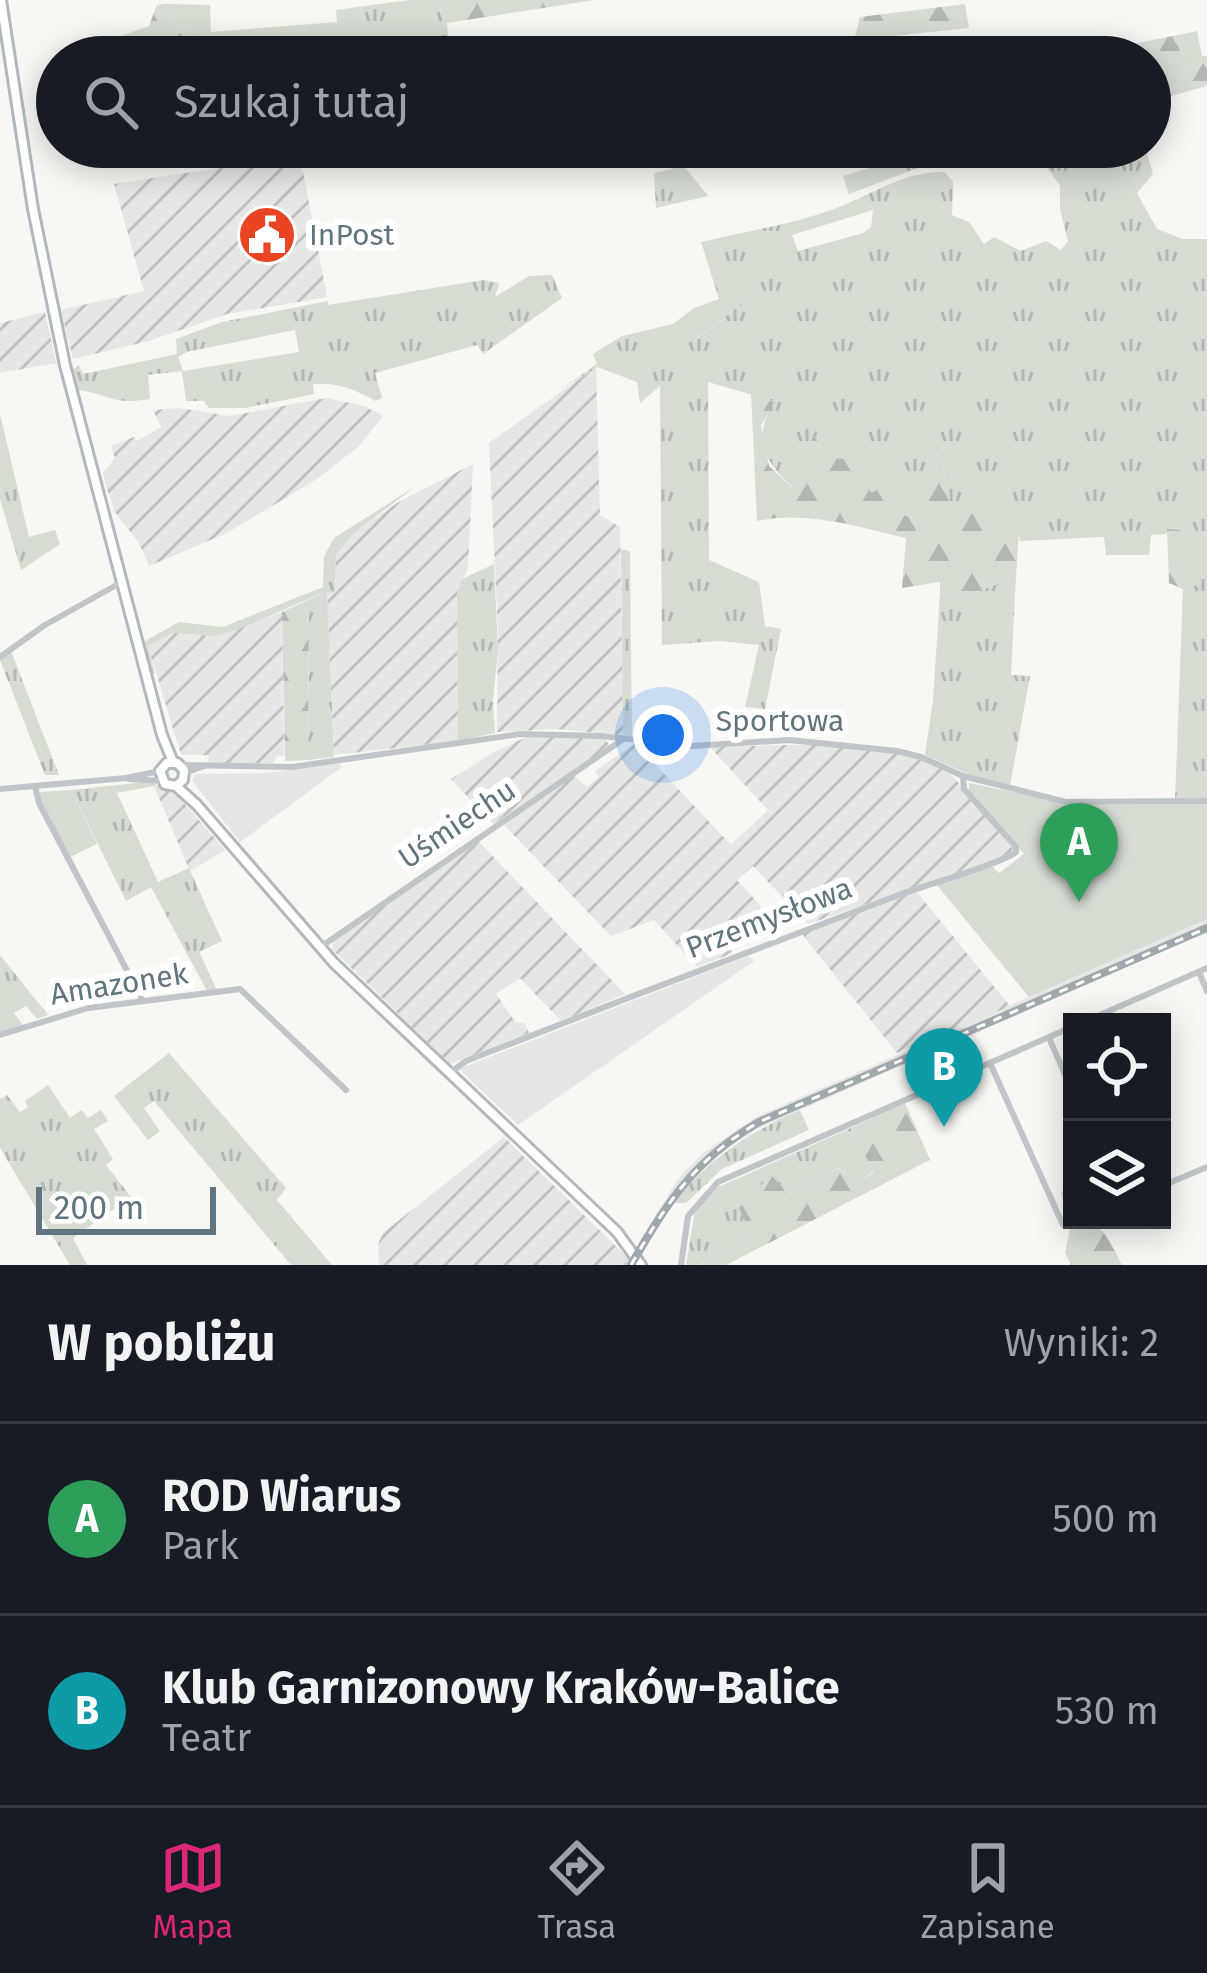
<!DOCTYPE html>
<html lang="pl">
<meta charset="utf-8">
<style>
:root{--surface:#171b24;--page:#242831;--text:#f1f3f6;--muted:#9ea1a6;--line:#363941;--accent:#db2777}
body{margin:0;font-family:"Fira Sans",sans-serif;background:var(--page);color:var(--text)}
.controls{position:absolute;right:36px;bottom:36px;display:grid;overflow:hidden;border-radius:0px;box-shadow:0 6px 30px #0003}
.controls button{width:108px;height:108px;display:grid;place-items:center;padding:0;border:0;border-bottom:3px solid var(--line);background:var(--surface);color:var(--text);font:60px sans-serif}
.scale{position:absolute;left:36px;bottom:30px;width:180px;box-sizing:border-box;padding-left:12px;border:6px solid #617580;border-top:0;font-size:33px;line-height:42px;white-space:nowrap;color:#617580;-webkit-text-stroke:9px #fff;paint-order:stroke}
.you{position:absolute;left:663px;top:735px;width:42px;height:42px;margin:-30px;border:9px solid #fff;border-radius:50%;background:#1a73e8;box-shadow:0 0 0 18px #1a73e833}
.badge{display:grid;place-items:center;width:78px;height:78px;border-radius:50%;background:var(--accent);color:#fff;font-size:39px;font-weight:700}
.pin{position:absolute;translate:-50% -99px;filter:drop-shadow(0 3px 6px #0008)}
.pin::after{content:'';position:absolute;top:63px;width:42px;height:36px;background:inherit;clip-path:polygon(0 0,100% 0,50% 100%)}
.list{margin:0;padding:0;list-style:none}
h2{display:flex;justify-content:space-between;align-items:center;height:156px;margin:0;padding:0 48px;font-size:51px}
h2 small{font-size:39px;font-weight:400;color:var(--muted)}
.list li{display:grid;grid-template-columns:78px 1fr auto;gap:36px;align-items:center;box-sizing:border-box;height:192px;padding:0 48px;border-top:3px solid var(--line)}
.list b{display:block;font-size:45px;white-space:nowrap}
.list p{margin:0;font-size:39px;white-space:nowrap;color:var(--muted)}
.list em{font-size:39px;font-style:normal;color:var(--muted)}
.icon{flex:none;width:66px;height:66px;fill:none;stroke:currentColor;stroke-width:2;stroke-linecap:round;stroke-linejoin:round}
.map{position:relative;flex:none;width:1207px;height:1265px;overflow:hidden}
.search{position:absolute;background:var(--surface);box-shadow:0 6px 30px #0003;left:36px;right:36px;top:36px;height:132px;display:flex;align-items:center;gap:30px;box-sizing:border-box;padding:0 42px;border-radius:66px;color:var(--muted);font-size:45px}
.sheet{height:540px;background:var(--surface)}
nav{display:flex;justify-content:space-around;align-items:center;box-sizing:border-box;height:168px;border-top:3px solid var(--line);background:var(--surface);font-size:33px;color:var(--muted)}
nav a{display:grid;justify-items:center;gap:6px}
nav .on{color:var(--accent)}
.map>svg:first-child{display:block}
.built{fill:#e5e7e5}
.industrial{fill:url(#industrial-furrows)}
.grass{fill:url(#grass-tufts);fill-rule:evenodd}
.forest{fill:url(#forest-firs)}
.garden{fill:#d7dcd3}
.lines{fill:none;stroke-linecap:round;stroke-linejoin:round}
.secondary-casing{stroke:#b2b9bd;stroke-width:14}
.minor{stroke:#c0c5c9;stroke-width:6}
.tertiary{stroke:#c0c5c9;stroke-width:6}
.secondary{stroke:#fff;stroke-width:8}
.rail-casing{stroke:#9fa8ad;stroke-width:8}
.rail{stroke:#fff;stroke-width:3;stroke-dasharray:9;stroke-linecap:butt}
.labels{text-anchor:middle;stroke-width:12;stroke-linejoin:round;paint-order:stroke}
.poi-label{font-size:30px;fill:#617580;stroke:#fff;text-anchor:start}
.street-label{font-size:30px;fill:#617580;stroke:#fff}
</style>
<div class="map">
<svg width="1207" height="1265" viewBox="0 0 1207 1265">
<defs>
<pattern id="industrial-furrows" width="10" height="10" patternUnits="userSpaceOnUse" patternTransform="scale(3)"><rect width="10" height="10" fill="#e5e7e5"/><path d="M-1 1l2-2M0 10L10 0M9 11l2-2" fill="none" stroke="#bdc0bf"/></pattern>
<pattern id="grass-tufts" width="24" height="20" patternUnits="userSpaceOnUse" patternTransform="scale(3)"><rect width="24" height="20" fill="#d7dcd3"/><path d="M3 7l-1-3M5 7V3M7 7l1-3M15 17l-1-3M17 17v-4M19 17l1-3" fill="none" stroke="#b2b7b0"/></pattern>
<pattern id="forest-firs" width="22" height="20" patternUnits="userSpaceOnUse" patternTransform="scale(3)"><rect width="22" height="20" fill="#d7dcd3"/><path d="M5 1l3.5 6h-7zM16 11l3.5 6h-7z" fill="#b2b7b0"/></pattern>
</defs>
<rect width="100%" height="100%" fill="#f7f7f4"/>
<!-- built -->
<g class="built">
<path d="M339 763 342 767 240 842 192 781 196 774 266 773Z"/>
<path d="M1207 919V932L757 1129 718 1154 696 1176 672 1203 636 1265H625L678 1179 704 1152 758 1116Z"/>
<path d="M748 956 754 961 518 1125 459 1069Z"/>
</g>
<!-- industrial -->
<g class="industrial">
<path d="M344 36 348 57H253L251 44Z"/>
<path d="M300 156 327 297 227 314 149 341 73 359 61 310 144 291 114 184Z"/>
<path d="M45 312 56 363 0 373V323Z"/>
<path d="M596 367 600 515 620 527 623 735 556 729 497 732 498 630 489 443Z"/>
<path d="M326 398 364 406 383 416 358 447 317 479 227 533 149 566 139 543 115 512 106 486 103 473 115 458 111 446 134 437 137 441 161 427 153 410 179 408 230 416Z"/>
<path d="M473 464 468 568 457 593 458 741 334 755 327 592 335 591 336 554 353 534 397 503Z"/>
<path d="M282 612 284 756H277L273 763H209L208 755H181L148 646 174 633 217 636Z"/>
<path d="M529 736 605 739 610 746 493 824 451 779 496 751Z"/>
<path d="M635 743 731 845 768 810 710 747 830 744 887 750 921 759 951 774 1013 849 1011 854 808 924 753 866 737 880 781 928 730 948 733 953 697 967 654 920 611 936 504 825 574 776 587 787 599 776 595 771Z"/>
<path d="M154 786 176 794 225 850 190 871Z"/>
<path d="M479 842 625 994 561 1021 520 978 496 994 516 1023H525L529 1033 450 1064 332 949 333 940Z"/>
<path d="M916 891 1010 1006 897 1053 802 934Z"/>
<path d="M504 1137 629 1259 625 1265H379L378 1244 383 1233Z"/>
</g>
<!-- grass -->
<g class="grass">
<path d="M409 0H434L447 23 448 34 347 48 344 36 251 44 178 28 165 4 210 5 211 32 337 22 336 10Z"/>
<path d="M912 147H985L925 165 849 194 843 176 912 155Z"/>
<path d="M1033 147H1145L1153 174 1137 193 1157 229 1183 239H1207V799L1175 801 1183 589 1197 585 1194 567 1168 529 1166 534 1151 535 1149 555H1106L1104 537 1020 541 1018 531 951 507 941 456 930 450 916 519 878 506 889 485 871 494 854 458 838 459 815 437 794 488C763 461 753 440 773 401L708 382 709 560 759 582 765 626 781 629 765 709 745 707 759 645 720 641 662 645 660 386 640 403 637 382 597 367 560 390 597 364 593 354 622 336 673 324 694 308V341L761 289 713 280 701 242C745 231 796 224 839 207 875 193 905 171 945 172L953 182 952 215 969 222 984 244 994 237 1021 251 1046 241 1061 250 1068 241 1060 209V186ZM873 210 871 227 863 233 798 251 792 235Z"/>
<path d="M684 166 708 196 656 208 654 173Z"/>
<path d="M552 275 562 298 483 354 477 345 375 373 382 398 375 401C355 389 337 382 313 384L314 394 245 408H209L204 401H186L182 371 148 375 150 399C110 406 110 393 76 390L72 370 79 365 83 374 177 354 176 339 222 322 328 301V305L483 280 499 283 495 297 529 276ZM295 330 299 352 183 371 178 357 187 352Z"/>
<path d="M0 414 29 537 55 530 60 544 21 570 0 499Z"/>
<path d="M416 486 353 534 336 555 335 592 327 593 334 757 308 760 309 608 322 593 240 629 216 636 174 633 148 646 155 674H152L142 643 179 622 223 627 323 587 324 556 334 538Z"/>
<path d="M621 549 630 551 632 737 623 735Z"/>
<path d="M494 564 498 650 493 702 495 733 458 741 457 593 462 579Z"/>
<path d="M1016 577 1011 675 1030 676 1010 786 968 774 925 755 933 700 940 593 965 596Z"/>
<path d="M11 651 59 775H45L0 660Z"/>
<path d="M136 783H153L165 791 154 786 117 793 158 882 189 868 222 941 199 952 217 990 207 991 151 887 126 901 71 790Z"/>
<path d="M0 955 48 1015 37 1019 26 1006 14 1013 23 1025 0 1032Z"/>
<path d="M169 1053 286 1188 277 1200 332 1265H291L154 1101 144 1108 160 1131 148 1140 114 1096Z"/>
<path d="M48 1085 70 1118 81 1110 88 1118 101 1110 108 1121 94 1129 113 1159 106 1165 131 1197 73 1238 87 1265H70L0 1148V1099L7 1095 20 1112 28 1107 25 1101Z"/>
<path d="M800 1110 809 1130 722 1169 686 1203H672C713 1157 744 1135 800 1110Z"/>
<path d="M851 1128 874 1171 857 1183 839 1168 789 1194 752 1236 698 1265H686L695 1210 716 1188Z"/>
</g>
<!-- forest -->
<g class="forest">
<path d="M434 0H594L447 23Z"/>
<path d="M165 4 178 28 251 44 253 57H116L113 39 149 26 157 5Z"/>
<path d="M965 4 969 28 854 40 860 17Z"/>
<path d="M1197 31 1202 56H1207V86L1150 102V57H1124L1123 46Z"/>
<path d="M448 34 449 57H348L347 48Z"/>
<path d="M713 280 763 288 692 342 694 308 719 299Z"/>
<path d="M751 393 774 402 761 426 769 466 793 488 815 436 830 435 838 459 854 457 871 493 890 484 895 495 880 506 915 519 930 450 941 456 951 506 990 502 1019 531 1016 577 965 596 940 593V582L902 588 906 538C859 527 805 510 757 521Z"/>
<path d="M1167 529 1191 531 1194 567 1203 573 1197 585 1183 589 1169 583Z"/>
<path d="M323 593V606L309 608 308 760 285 761 282 612Z"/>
<path d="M905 1103 930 1160 726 1265H698L752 1236 739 1208 771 1175 789 1194 839 1168 857 1183 874 1172 851 1128Z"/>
<path d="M1072 1188V1220C1103 1220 1109 1239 1122 1265H1071L1065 1253 1070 1229 1061 1192Z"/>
</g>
<!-- garden -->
<g class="garden">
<path d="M969 783 1076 805 1207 804V919L1029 997 936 884 992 866 999 873 1024 854 969 791Z"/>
<path d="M71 790 97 844 70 857 39 797 40 792Z"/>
</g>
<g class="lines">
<!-- secondary casing -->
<g class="secondary-casing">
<g id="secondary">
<path d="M1 0 33 209 65 365 162 735 173 762"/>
<path d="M176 786 183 780 184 770 177 763H167L160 771 165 784 176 786 197 805 334 963 617 1232 641 1265"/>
</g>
</g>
<!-- minor -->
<g class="minor">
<path d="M0 657 45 625 120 583"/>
<path d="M180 765 292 767 520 734 601 736 692 746 789 740 897 751 921 757 963 776 1066 802 1207 801"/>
<path d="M185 773 204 766"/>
<path d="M35 786 39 803 143 1001"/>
<path d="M319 948 622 740"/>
<path d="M1199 972 1207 991"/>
<path d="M1084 1022 1207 968"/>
<path d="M0 1035 88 1008 240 989 346 1090"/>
<path d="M1049 1038 1072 1090"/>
<path d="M990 1063 1063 1225 1083 1220"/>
<path d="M451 1072 466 1061C609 1005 752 950 896 896 919 887 1004 863 1016 852V847L964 789 963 777"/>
<path d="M1162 1186 1207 1167"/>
<path d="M681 1265 688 1216 718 1182 1072 1027"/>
</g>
<!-- tertiary -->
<g class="tertiary">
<path d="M129 779 162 781"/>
<path d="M0 789 126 778 160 771"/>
</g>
<!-- secondary -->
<use href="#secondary" class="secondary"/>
<!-- rail casing -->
<g class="rail-casing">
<path id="rail" d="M631 1265C668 1201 694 1160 759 1122L1207 928"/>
</g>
<!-- rail -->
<use href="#rail" class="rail"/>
</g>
<!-- icons -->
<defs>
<g id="civic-disc" transform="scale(3)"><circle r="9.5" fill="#e94423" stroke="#fff"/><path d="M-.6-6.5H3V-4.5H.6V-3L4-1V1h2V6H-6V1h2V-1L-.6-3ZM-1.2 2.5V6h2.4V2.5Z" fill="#fff"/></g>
</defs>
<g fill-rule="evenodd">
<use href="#civic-disc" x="267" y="235"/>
</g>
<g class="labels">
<!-- poi labels -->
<g class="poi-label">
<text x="309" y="245">InPost</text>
</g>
<!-- street labels -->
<g class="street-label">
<text x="780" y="731">Sportowa</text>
<text transform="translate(457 824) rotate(-34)" y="10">Uśmiechu</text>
<text transform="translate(769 918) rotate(-21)" y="10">Przemysłowa</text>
<text transform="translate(119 984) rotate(-9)" y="10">Amazonek</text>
</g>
</g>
</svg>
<div class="controls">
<button><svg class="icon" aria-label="locate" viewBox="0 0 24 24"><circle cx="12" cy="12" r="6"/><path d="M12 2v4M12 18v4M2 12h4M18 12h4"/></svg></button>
<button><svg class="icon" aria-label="layers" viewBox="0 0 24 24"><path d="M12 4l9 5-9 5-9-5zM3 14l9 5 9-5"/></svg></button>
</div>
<div class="scale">200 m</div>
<div class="you"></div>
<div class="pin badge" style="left:1079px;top:902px;background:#2e9e5b">A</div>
<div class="pin badge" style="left:944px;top:1127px;background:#0f9aa8">B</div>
<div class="search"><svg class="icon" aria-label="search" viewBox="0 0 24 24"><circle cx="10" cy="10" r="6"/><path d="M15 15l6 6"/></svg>Szukaj tutaj</div>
</div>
<section class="sheet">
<h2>W pobliżu<small>Wyniki: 2</small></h2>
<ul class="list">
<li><span class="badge" style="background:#2e9e5b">A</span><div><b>ROD Wiarus</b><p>Park</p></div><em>500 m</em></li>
<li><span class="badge" style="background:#0f9aa8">B</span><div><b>Klub Garnizonowy Kraków-Balice</b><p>Teatr</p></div><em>530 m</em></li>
</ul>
</section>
<nav>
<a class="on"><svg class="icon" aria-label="map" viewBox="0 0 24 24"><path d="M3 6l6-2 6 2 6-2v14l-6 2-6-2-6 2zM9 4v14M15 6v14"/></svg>Mapa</a>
<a><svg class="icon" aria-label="directions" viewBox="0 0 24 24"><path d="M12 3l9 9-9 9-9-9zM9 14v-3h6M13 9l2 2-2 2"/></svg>Trasa</a>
<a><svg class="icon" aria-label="saved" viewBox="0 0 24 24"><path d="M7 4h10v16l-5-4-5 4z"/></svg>Zapisane</a>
</nav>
